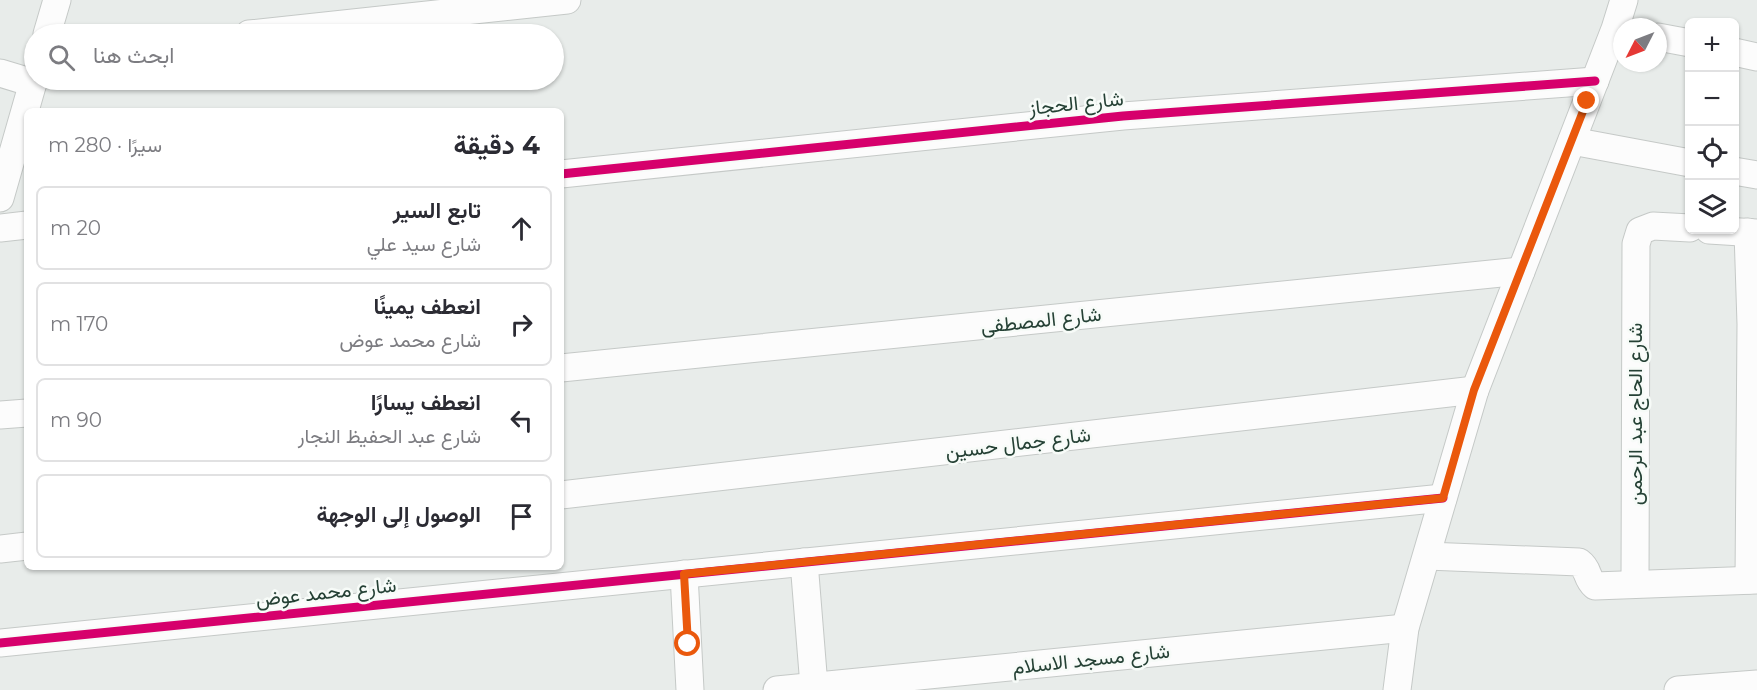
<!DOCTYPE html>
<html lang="ar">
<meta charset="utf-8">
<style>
:root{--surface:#fff;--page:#f7f7f7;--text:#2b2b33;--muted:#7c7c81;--line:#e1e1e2}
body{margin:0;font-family:Montserrat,Vazirmatn,sans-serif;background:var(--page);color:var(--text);direction:rtl}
.controls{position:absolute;right:18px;top:18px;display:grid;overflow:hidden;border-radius:9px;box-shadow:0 2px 4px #0004}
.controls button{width:54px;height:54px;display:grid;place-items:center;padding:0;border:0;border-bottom:2px solid var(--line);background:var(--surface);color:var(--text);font:30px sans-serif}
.compass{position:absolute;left:1613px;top:18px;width:54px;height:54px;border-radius:50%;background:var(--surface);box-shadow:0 2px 4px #0004;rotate:228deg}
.stop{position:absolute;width:18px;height:18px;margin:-14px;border:4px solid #ea580c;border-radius:50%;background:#fff}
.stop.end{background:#ea580c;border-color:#fff;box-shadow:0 2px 6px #0008}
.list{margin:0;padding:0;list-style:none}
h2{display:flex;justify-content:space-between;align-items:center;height:78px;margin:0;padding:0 24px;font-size:26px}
h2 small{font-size:20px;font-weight:400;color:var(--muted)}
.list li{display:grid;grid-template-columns:39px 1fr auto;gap:18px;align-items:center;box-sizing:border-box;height:84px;margin:0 12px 12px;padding:0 12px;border:2px solid var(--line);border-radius:9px}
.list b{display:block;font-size:22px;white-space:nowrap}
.list p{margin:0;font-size:20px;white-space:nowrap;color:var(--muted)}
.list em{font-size:20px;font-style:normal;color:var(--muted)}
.icon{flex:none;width:33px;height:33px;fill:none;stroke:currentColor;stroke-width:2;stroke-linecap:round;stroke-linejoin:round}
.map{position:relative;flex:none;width:1757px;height:690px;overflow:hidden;direction:ltr}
.search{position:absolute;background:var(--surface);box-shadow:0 2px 4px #0004;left:24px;top:24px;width:540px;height:66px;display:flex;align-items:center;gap:15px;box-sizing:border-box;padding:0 21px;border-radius:33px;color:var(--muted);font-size:22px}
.panel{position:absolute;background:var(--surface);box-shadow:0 2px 4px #0004;left:24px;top:108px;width:540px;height:462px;border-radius:9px;direction:rtl}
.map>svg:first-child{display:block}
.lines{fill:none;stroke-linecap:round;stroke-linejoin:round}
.minor-casing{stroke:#c5c9c7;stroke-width:29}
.minor{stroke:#fcfcfc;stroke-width:27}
.cycleway-casing{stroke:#f7fbf8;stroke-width:13}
.cycleway{stroke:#d6006c;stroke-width:9}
.route{stroke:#ea580c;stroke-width:8}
.labels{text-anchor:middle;stroke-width:5;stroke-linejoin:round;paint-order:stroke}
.street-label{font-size:20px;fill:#254135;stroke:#f7fbf8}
</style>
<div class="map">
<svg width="1757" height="690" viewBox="0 0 1757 690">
<rect width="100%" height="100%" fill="#e8ecea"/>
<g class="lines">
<!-- minor casing -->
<g class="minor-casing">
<g id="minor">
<path d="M47 34 57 0"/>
<path d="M249 34 567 0"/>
<path d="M1658 37 1690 43"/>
<path d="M1734 52 1757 57"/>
<path d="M0 73 33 83"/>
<path d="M1572 141 1690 163"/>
<path d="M1734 171 1757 175"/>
<path d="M561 174 1123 116 1595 81"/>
<path d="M0 198 34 79"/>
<path d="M0 228 27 225"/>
<path d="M1709 230 1757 233"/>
<path d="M1748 232 1751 324 1749 580"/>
<path d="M561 368 1521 271"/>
<path d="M0 415 27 413"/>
<path d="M561 495 1475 390"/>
<path d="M0 549 27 546"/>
<path d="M1427 556 1579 562C1590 570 1585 577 1595 586L1757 580"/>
<path d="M804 562 814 686"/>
<path d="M684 574 690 690"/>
<path d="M1635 584 1636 244 1640 231 1653 226 1690 228"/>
<path d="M0 643 1443 498"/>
<path d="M777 690 1405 628"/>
<path d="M1397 690 1405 628 1475 390 1615 29 1624 0"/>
<path d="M1678 690 1757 684"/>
</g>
</g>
<!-- minor -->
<use href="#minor" class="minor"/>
<!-- cycleway casing -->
<g class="cycleway-casing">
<g id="cycleway">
<path d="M561 174 1123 116 1595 81"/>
<path d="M0 643 1443 498"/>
</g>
</g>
<!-- cycleway -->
<use href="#cycleway" class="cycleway"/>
</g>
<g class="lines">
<!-- route -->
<path class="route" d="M688 644 684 574 1443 498 1474 390 1587 101"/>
</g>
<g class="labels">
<!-- street labels -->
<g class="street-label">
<text transform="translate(1076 103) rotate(-6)" y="7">شارع الحجاز</text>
<text transform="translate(1041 320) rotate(-6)" y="7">شارع المصطفى</text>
<text transform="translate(1635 414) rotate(-90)" y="7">شارع الحاج عبد الرحمن</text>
<text transform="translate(1018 443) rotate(-7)" y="7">شارع جمال حسين</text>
<text transform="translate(326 592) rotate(-6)" y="7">شارع محمد عوض</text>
<text transform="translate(1091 659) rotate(-6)" y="7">شارع مسجد الاسلام</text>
</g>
</g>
</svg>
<div class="controls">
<button>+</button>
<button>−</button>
<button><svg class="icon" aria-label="locate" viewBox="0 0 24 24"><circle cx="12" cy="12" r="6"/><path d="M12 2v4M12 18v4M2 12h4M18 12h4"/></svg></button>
<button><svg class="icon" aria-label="layers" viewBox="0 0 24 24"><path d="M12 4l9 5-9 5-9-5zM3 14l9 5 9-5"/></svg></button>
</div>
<svg class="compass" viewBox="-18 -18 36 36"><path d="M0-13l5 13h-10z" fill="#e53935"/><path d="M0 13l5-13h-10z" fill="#7c7c81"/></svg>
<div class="stop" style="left:688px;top:644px"></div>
<div class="stop end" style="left:1587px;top:101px"></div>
<div class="search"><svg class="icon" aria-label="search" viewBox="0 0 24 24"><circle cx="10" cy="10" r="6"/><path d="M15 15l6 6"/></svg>ابحث هنا</div>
<section class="panel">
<h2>4 دقيقة<small>سيرًا · 280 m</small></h2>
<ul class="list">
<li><svg class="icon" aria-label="ahead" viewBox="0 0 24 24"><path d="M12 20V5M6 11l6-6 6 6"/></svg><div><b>تابع السير</b><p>شارع سيد علي</p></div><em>20 m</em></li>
<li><svg class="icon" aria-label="right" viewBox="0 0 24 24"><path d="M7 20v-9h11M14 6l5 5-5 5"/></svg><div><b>انعطف يمينًا</b><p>شارع محمد عوض</p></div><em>170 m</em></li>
<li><svg class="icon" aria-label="left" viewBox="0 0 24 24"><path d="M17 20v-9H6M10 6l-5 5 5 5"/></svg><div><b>انعطف يسارًا</b><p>شارع عبد الحفيظ النجار</p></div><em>90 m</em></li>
<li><svg class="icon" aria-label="arrive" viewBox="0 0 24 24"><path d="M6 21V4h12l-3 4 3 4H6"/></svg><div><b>الوصول إلى الوجهة</b></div></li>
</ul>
</section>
</div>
